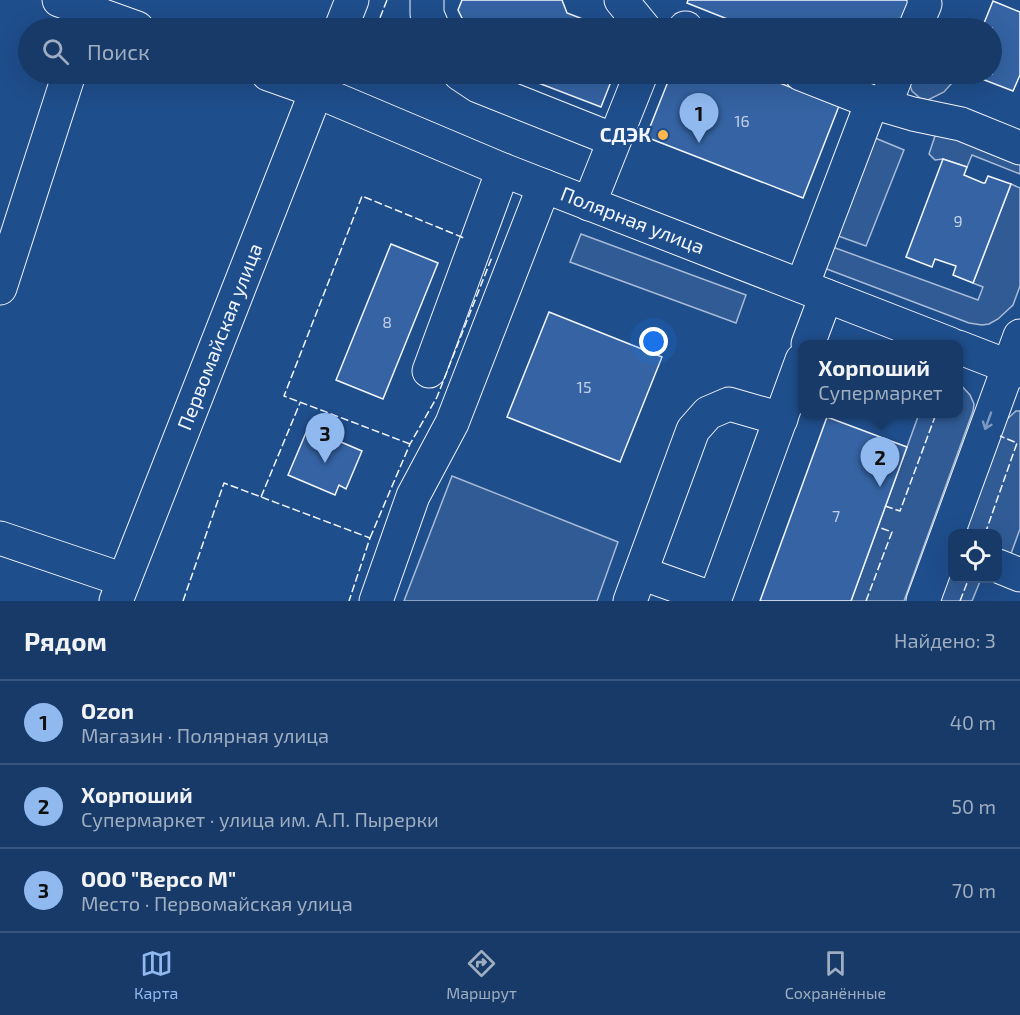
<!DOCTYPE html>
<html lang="ru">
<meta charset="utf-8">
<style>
:root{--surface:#173a69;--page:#244571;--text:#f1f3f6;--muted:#9eadc0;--line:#36547d;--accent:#90b9f0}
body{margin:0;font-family:"Exo 2",sans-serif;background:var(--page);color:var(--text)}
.controls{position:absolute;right:18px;bottom:18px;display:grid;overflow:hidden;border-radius:12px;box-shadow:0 6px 24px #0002}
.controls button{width:54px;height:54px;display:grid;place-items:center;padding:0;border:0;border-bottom:2px solid var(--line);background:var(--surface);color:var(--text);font:30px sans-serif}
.you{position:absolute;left:654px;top:342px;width:21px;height:21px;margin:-15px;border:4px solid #fff;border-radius:50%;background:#1a73e8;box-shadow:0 0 0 9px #1a73e833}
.badge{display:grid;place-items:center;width:39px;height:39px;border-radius:50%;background:var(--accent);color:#111;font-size:20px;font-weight:700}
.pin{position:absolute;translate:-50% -50px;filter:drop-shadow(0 2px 3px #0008)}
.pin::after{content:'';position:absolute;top:32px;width:21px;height:18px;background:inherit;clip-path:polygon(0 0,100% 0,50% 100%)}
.popup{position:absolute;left:798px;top:340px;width:165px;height:78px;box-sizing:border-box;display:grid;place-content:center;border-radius:12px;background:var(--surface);filter:drop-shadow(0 2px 4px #0005);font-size:20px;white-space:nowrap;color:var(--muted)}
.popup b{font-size:22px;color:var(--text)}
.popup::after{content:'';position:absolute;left:50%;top:100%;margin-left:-12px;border:12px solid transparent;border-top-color:var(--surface)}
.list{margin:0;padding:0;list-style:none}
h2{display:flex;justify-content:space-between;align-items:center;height:78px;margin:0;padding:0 24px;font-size:26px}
h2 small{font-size:20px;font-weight:400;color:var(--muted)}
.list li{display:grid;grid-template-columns:39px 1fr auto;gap:18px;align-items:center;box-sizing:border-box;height:84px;padding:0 24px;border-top:2px solid var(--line)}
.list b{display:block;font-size:22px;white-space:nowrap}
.list p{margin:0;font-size:20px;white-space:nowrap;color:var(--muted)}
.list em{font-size:20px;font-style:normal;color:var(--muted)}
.icon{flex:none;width:33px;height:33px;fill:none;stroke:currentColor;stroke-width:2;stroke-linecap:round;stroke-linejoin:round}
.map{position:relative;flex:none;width:1020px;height:601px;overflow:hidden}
.search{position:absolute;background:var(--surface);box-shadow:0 6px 24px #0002;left:18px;right:18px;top:18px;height:66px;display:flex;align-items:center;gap:15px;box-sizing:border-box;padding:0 21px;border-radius:33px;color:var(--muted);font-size:22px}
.sheet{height:330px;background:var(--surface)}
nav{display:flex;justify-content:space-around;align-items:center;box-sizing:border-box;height:84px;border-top:2px solid var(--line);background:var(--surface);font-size:16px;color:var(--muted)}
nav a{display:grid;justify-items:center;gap:3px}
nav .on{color:var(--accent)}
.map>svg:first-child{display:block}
.built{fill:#305b95;stroke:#a8bbd7;stroke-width:1.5}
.building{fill:#3563a3;stroke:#f2f6ff;stroke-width:1.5}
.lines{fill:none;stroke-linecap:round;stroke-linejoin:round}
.minor-casing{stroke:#f2f6ff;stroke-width:35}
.major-casing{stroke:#f2f6ff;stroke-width:35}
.minor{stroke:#1f4e8c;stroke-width:33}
.major{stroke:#1f4e8c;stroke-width:33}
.fence{stroke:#f2f6ff;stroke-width:1.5;stroke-dasharray:8 3;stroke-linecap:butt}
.oneway{stroke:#7e9ac0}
.poi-dot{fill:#ffb74d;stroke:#1f4e8c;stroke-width:2}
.labels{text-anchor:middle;stroke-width:4.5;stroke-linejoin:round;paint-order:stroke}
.number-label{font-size:16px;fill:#c3d1e8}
.poi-label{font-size:20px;font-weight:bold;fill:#f2f6ff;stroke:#1f4e8c;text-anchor:end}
.street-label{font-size:20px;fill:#f2f6ff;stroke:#1f4e8c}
</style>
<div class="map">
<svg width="1020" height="601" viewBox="0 0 1020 601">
<rect width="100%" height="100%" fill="#1f4e8c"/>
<!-- built -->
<g class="built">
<path d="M906 74H953L952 83 944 92 928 100 920 98 912 91Z"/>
<path d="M936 133 1020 156V174L972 155 967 167 943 159 935 160 929 154Z"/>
<path d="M868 135 904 150 866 246 830 233Z"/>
<path d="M1011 184 1020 188V286L1013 305 998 319 989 324 982 325 969 323 811 263 819 242 978 300 983 287 973 283Z"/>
<path d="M581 234 746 295 736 323 570 262Z"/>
<path d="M958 382 970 395 974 404 973 411 904 601H851L919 414H958Z"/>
<path d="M1016 411H1020V529L1009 559 998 555V534L970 533 967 527 1005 421Z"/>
<path d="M452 476 618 542 597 601H404Z"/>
<path d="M952 572V578L981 579 972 601H939L949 576Z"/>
</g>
<!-- building -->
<g class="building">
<path d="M462 0H562L567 13 606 28H467L458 10Z"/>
<path d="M688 0H906L914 3 904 28H750L687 3Z"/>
<path d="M993 1 1020 12V75L1013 91 969 74H992V28H982Z"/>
<path d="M515 74H614L601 107Z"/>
<path d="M671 74H756L839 106 803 198 646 137Z"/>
<path d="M864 74H887L884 81Z"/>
<path d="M943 159 967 167 964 175 983 183H985L988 176 1011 184 973 283 953 275 956 266 935 259 932 267 906 257Z"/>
<path d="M391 244 438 263 383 399 336 380Z"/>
<path d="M549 312 662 357 620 462 507 417Z"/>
<path d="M827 417 907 447 851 601H760Z"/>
<path d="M308 428 362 451 346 489 339 485 335 495 288 475Z"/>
</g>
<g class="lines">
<!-- minor casing -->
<g class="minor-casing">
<g id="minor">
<path d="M59 0 137 28"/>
<path d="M427 0V14L433 28"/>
<path d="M621 0 644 28"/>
<path d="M685 28H686"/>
<path d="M915 28 925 4 924 0"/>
<path d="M268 74 316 91"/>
<path d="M460 74 478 86 614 140"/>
<path d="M801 74 872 102 802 286"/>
<path d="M872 102 913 114 961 124 1020 148"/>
<path d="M885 105 897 74"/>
<path d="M589 204 641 74"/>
<path d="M0 288 69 74"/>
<path d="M808 344 826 296"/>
<path d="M429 371 503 170"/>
<path d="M0 538 124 580"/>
<path d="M998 566 1020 575"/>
<path d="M641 573 714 599"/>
<path d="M376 601 413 496 452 423 544 186"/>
<path d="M630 601 693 430 708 413 729 404 781 419"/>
<path d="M714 601 802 360"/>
<path d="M923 601 1020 336"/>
</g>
</g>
<!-- major casing -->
<g class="major-casing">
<g id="major">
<path d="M341 28 352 0"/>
<path id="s1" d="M316 91 503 170 950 344"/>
<path d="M958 347 1020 371"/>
<path id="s2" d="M116 601 323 74"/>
</g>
</g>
<!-- minor -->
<use href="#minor" class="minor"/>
<!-- major -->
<use href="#major" class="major"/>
<!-- fence -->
<g class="fence">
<path d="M376 28 387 0"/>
<path d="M410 444 284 396 362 196 464 238"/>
<path d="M261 497 300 403"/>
<path d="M885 506 900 511 936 414"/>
<path d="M985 534 1017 443 1000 436"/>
<path d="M370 538 410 444 437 397 492 257"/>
<path d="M183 601 224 483 370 538 349 601"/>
<path d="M866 601 892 532 878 527"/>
<path d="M960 601 969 578"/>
</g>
</g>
<!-- one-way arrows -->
<defs><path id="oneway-shaft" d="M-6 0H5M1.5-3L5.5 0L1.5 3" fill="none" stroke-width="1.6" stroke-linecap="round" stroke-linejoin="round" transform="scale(1.5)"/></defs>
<use class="oneway" href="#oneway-shaft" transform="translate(988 421) rotate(110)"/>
<!-- markers -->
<circle class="poi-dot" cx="663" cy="135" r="6"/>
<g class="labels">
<!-- number labels -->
<g class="number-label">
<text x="742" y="127">16</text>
<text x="958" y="227">9</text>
<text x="387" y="328">8</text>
<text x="584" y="393">15</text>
<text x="836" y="522">7</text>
</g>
<!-- poi labels -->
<g class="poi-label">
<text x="651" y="142">СДЭК</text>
</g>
<!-- street labels -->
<g class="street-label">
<text dy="7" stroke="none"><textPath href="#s1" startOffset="342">Полярная улица</textPath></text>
<text dy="7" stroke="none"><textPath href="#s2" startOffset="284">Первомайская улица</textPath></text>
</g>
</g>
</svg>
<div class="controls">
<button><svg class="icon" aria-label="locate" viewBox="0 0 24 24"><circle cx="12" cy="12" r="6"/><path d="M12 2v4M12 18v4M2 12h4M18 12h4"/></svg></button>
</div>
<div class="you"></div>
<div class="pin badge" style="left:699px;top:143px">1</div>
<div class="pin badge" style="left:880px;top:487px">2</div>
<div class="popup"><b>Хорпоший</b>Супермаркет</div>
<div class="pin badge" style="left:325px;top:463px">3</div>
<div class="search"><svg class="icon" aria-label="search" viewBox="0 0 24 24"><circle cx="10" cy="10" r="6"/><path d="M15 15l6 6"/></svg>Поиск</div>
</div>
<section class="sheet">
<h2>Рядом<small>Найдено: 3</small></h2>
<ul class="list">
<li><span class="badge">1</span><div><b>Ozon</b><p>Магазин · Полярная улица</p></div><em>40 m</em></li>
<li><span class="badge">2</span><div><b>Хорпоший</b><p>Супермаркет · улица им. А.П. Пырерки</p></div><em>50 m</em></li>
<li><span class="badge">3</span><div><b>ООО &quot;Версо М&quot;</b><p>Место · Первомайская улица</p></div><em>70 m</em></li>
</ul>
</section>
<nav>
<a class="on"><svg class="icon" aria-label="map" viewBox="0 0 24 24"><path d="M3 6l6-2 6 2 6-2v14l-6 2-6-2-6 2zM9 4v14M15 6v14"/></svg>Карта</a>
<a><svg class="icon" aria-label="directions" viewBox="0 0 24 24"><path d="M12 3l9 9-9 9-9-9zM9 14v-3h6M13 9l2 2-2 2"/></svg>Маршрут</a>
<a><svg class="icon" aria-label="saved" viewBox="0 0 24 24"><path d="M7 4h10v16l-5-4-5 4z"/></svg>Сохранённые</a>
</nav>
